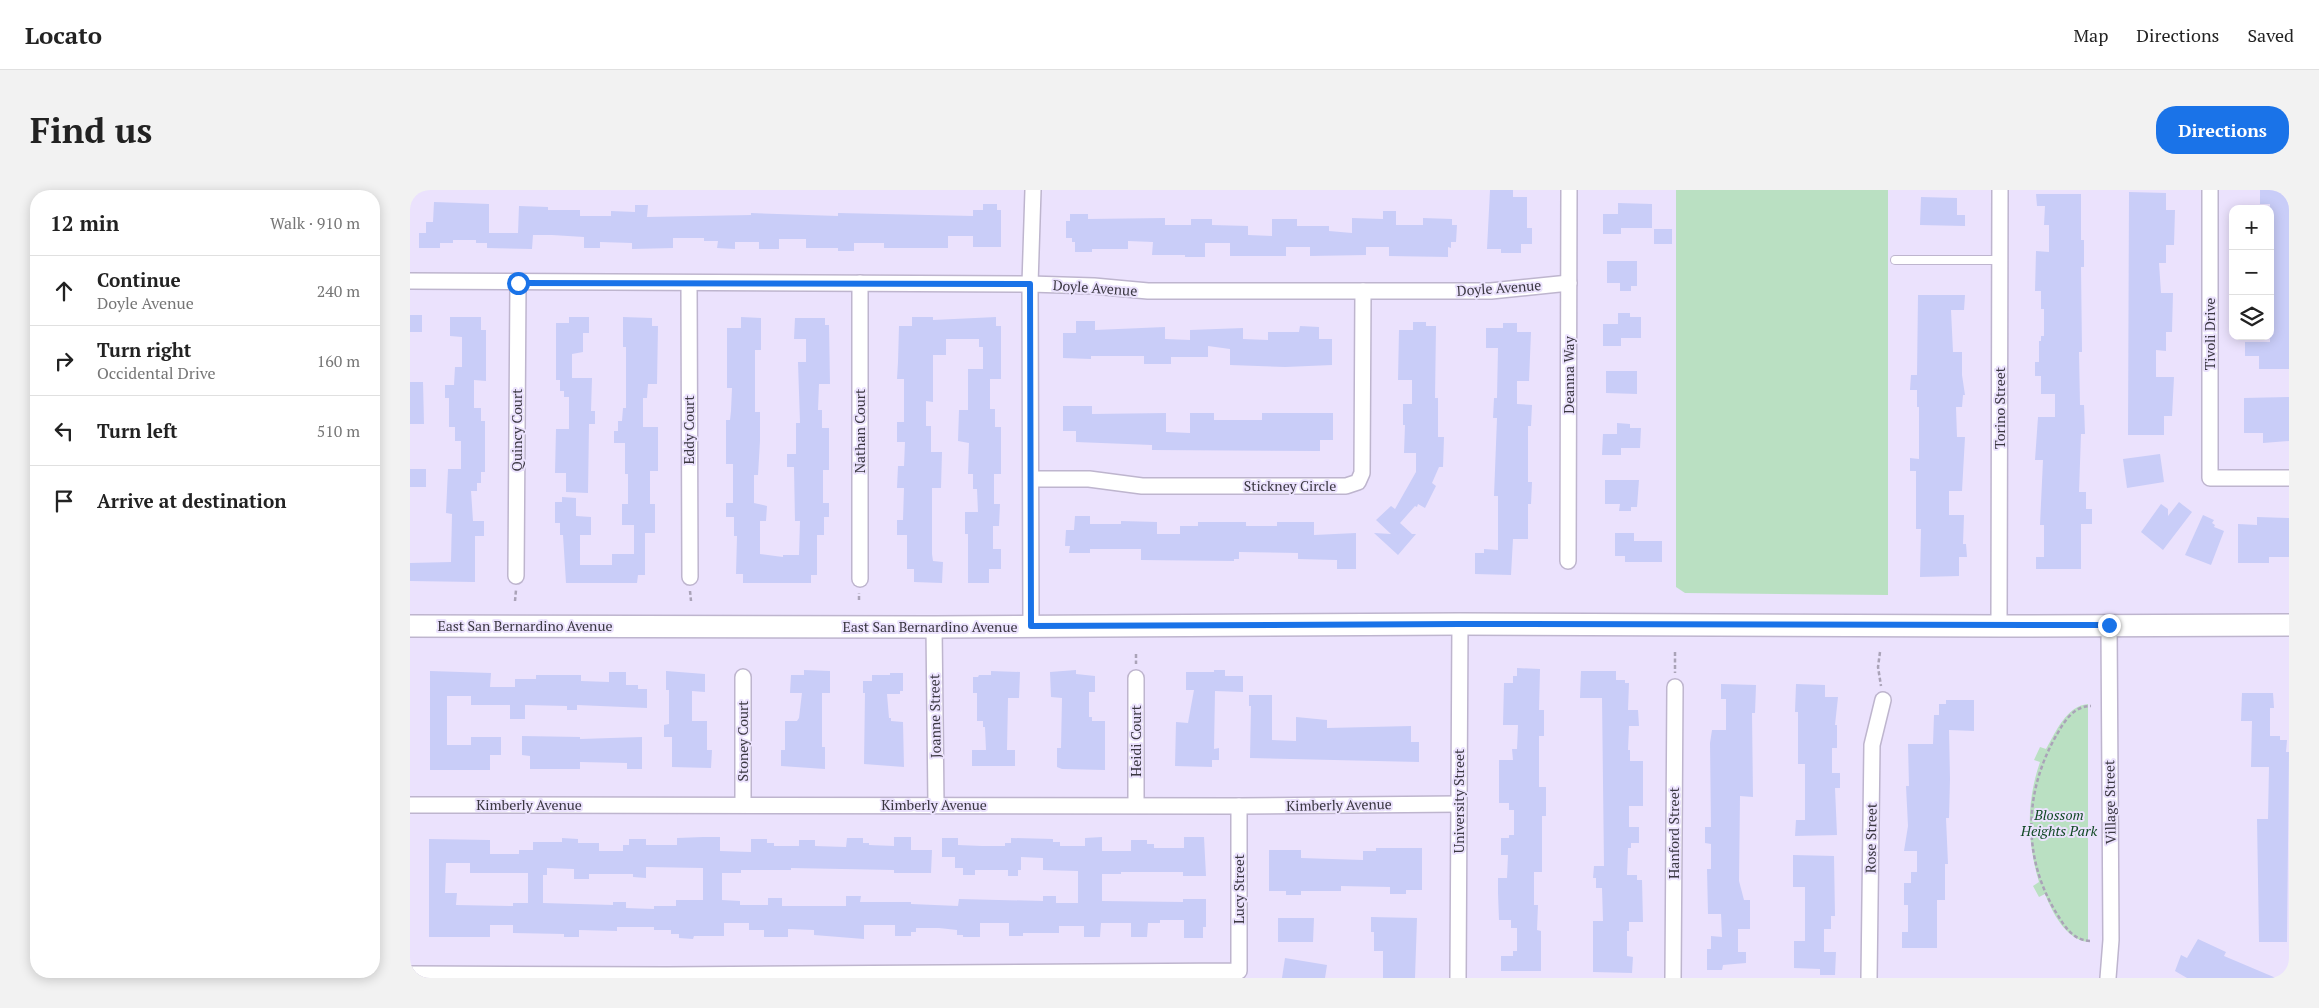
<!DOCTYPE html>
<meta charset="utf-8">
<style>
:root{--surface:#fff;--page:#f2f2f2;--text:#222;--muted:#767676;--line:#e0e0e0;--accent:#1a73e8}
body{margin:0;font-family:"PT Serif",serif;background:var(--page);color:var(--text)}
.controls{position:absolute;right:15px;top:15px;display:grid;overflow:hidden;border-radius:10px;box-shadow:0 2px 12px #0003}
.controls button{width:45px;height:45px;display:grid;place-items:center;padding:0;border:0;border-bottom:1px solid var(--line);background:var(--surface);color:var(--text);font:25px sans-serif}
.stop{position:absolute;width:15px;height:15px;margin:-11px;border:4px solid #1a73e8;border-radius:50%;background:#fff}
.stop.end{background:#1a73e8;border-color:#fff;box-shadow:0 1px 5px #0008}
.list{margin:0;padding:0;list-style:none}
h2{display:flex;justify-content:space-between;align-items:center;height:65px;margin:0;padding:0 20px;font-size:21px}
h2 small{font-size:16px;font-weight:400;color:var(--muted)}
.list li{display:grid;grid-template-columns:32px 1fr auto;gap:15px;align-items:center;box-sizing:border-box;height:70px;padding:0 20px;border-top:1px solid var(--line)}
.list b{display:block;font-size:19px;white-space:nowrap}
.list p{margin:0;font-size:16px;white-space:nowrap;color:var(--muted)}
.list em{font-size:16px;font-style:normal;color:var(--muted)}
.icon{flex:none;width:28px;height:28px;fill:none;stroke:currentColor;stroke-width:2;stroke-linecap:round;stroke-linejoin:round}
.map{position:relative;flex:none;width:1879px;height:788px;overflow:hidden;border-radius:20px}
header{display:flex;align-items:center;gap:30px;box-sizing:border-box;height:70px;padding:0 25px;background:var(--surface);border-bottom:1px solid var(--line)}
header strong{font-size:24px}
nav{display:flex;gap:28px;margin-inline-start:auto;font-size:18px}
.intro{display:flex;align-items:center;justify-content:space-between;box-sizing:border-box;height:120px;padding:0 30px}
h1{margin:0;font-size:35px}
.button{padding:12px 22px;border-radius:20px;background:var(--accent);color:#fff;font-size:18px;font-weight:700}
main{display:flex;gap:30px;padding:0 30px}
aside{flex:1;background:var(--surface);border-radius:20px;box-shadow:0 2px 12px #0003}
.map>svg:first-child{display:block}
.green{fill:#bae0c2}
.building{fill:#c9cdf8;fill-rule:evenodd}
.lines{fill:none;stroke-linecap:round;stroke-linejoin:round}
.lane-casing{stroke:#beb5ce;stroke-width:10}
.street-casing{stroke:#beb5ce;stroke-width:18}
.secondary-casing{stroke:#beb5ce;stroke-width:24}
.path{stroke:#aaa3b8;stroke-width:2.5;stroke-dasharray:4 2.5;stroke-linecap:butt}
.lane{stroke:#fff;stroke-width:8}
.street{stroke:#fff;stroke-width:15}
.secondary{stroke:#fff;stroke-width:21}
.route{stroke:#1a73e8;stroke-width:6}
.labels{text-anchor:middle;stroke-width:4;stroke-linejoin:round;paint-order:stroke}
.street-label{font-size:14px;fill:#3a3741;stroke:#ebe2fd}
.park-label{font-size:14px;font-style:italic;fill:#104824;stroke:#ebe2fd}
</style>
<header>
<strong>Locato</strong>
<nav><a>Map</a><a>Directions</a><a>Saved</a></nav>
</header>
<div class="intro"><h1>Find us</h1><a class="button">Directions</a></div>
<main>
<aside>
<h2>12 min<small>Walk · 910 m</small></h2>
<ul class="list">
<li><svg class="icon" aria-label="ahead" viewBox="0 0 24 24"><path d="M12 20V5M6 11l6-6 6 6"/></svg><div><b>Continue</b><p>Doyle Avenue</p></div><em>240 m</em></li>
<li><svg class="icon" aria-label="right" viewBox="0 0 24 24"><path d="M7 20v-9h11M14 6l5 5-5 5"/></svg><div><b>Turn right</b><p>Occidental Drive</p></div><em>160 m</em></li>
<li><svg class="icon" aria-label="left" viewBox="0 0 24 24"><path d="M17 20v-9H6M10 6l-5 5 5 5"/></svg><div><b>Turn left</b></div><em>510 m</em></li>
<li><svg class="icon" aria-label="arrive" viewBox="0 0 24 24"><path d="M6 21V4h12l-3 4 3 4H6"/></svg><div><b>Arrive at destination</b></div></li>
</ul>
</aside>
<div class="map">
<svg width="1879" height="788" viewBox="0 0 1879 788">
<rect width="100%" height="100%" fill="#ebe2fd"/>
<!-- green -->
<g class="green">
<path d="M1266 0H1478V405L1275 403 1266 397Z"/>
<path d="M1678 514V752C1656 749 1643 724 1635 704L1629 707 1623 696 1629 692C1617 651 1616 613 1630 572L1624 570 1630 557 1636 559C1646 542 1656 516 1678 514Z"/>
</g>
<!-- building -->
<g class="building">
<path d="M1080 0H1103V7H1117V38H1122V54H1111V63H1091V59H1077Z"/>
<path d="M1850 0H1879V179H1849V166H1835V152H1860V14H1850Z"/>
<path d="M1719 2 1756 3V20H1765L1764 55H1756V73H1749L1751 103H1763L1762 142H1756V161L1746 160V187H1764L1762 226H1754V245H1718Z"/>
<path d="M1626 4H1671V50H1674V77H1671L1672 162H1669L1670 215H1674L1675 244H1671L1669 302H1676V319H1682V334H1671V379H1626V367H1634V335H1630L1633 270H1625L1628 227H1645V204H1631V186H1625V172H1629V151H1631V146H1634V119H1631V101H1625L1626 61 1639 62V35H1634L1635 16H1627Z"/>
<path d="M1511 7 1547 8V25H1555V36L1510 35Z"/>
<path d="M24 12 79 14V43H108L109 16 138 17V20H170V26H201V21L225 22V15H238L237 27 341 25V23L428 26V23L563 26V20H573V14H587V20H591V57H563V46H538V58H474V53H444V61H428V58H396V49H369V59H349V52H325V59L307 58 308 51H294V48H263V58L222 59V53L190 52V58H174V47L142 45H123L122 59 77 58V53H66V50H43V53H30V58H9V43H16V32H23Z"/>
<path d="M1208 13 1242 14V38H1211V44H1193V24H1208Z"/>
<path d="M973 21H986V35H1013V28L1042 29V35H1047L1046 52H1041V58L1038 57V67L979 66V57H956V65L900 66V57H876V66H820V53H795V67H775V65H742L743 52 718 51V59H682V62H665V52H662V48H656V31H660V24H678V29L755 28V35H781V29H802V35L838 36V45L862 46V29H887V36H919V41L942 43V28L973 29Z"/>
<rect x="1244" y="39" width="18" height="15"/>
<path d="M1197 71H1227V96H1221V101H1210V93H1197Z"/>
<path d="M1508 105H1555L1554 120H1541L1543 162H1552V185L1555 205H1553L1552 217H1546L1547 247H1555L1552 301H1539V325H1554L1553 354H1556L1557 367H1549V386L1510 387 1511 339H1506V281H1500V268L1509 269V217H1507V200H1500L1501 185H1507Z"/>
<path d="M1208 123H1220V127H1231V148H1211V156H1193V134H1208Z"/>
<rect x="0" y="125" width="12" height="17"/>
<path d="M40 127H71V140H76V191L64 190V218H71V231H75V282H71V293H67V301H61L63 331H74V346H65V392L0 391V373L41 372 42 324 36 323 38 279H51V251H45V237H39V208H35V195H44L45 177H52V147L40 146Z"/>
<path d="M159 127H179V143H173V162L162 164V188H182L181 221H185V234H179L178 303 156 302V283H145L146 239H159V207H154V201H150V190H146V133H159Z"/>
<path d="M213 127 242 128V136H248L247 194H238L237 208H233V237H248V281H240V314H245V343H235V385H228L227 393H156L153 345H150V333H145V312H152V307L166 308V326L181 327V345H170V375H202V364H224V335H212V314H218V284H215V253H204V241H208V231H212L213 218H216V157H213Z"/>
<path d="M331 127 351 128V160H345V222H350V251L348 285H344V313L357 316 356 331H350V364L373 367V365H389L390 331H385L384 277H377V264H386V233H390L388 172H396V149H384L385 128H415V135H419L420 194H409L408 220H412V238H419V280H413V313H419V327H414V345H407V385H401V393H333V384H326L327 346H324V327H316V313H323V274H316V230H320L321 221 322 198H317V138H331Z"/>
<path d="M502 127H523V130L586 127V136H591V189H580V219H585V237H591V284H584V314H590L589 336H583V359H591V379H579V393H558V344H555V322H568L567 299H563V284H558L559 253 548 251 549 220H558V179H573V157H569V149H536V165H523V212L516 211V236H521V262H532L531 298H522V364L523 371 533 372 532 393 504 392V379H497V345H487V330H493L494 298H487L488 276H494L495 252H487V232H494V189H487L488 172 489 136H502Z"/>
<path d="M666 131H685V140L755 137V149L780 150V140L833 138V149L858 150V142H889L890 136 909 137V149H922V175L875 177 820 175V159L798 156V167H761V174H734V166H681V169L653 168V143H666Z"/>
<path d="M1003 132H1016V136H1026L1025 208H1028V247H1034L1033 277H1029L1022 293 1026 296 1015 318 1008 314 1007 317 1005 316 990 333 1002 344H1006L988 365 964 343 981 344 966 330 981 316 985 319 1006 282V263H994L995 235H993V214H1002V190H988L989 140H1003Z"/>
<path d="M1093 133H1107V142H1121L1119 191H1107V214L1122 215 1121 236H1118V292H1122L1121 314H1118V349H1103L1101 385 1065 384V363H1074V359L1088 360V306H1084L1087 228H1083L1084 208H1087L1088 158H1076V138H1093Z"/>
<path d="M1196 181H1227V204L1196 203Z"/>
<path d="M0 192H13L14 234H0Z"/>
<path d="M1879 207V251L1853 253V243H1834V208Z"/>
<path d="M653 216H682V224L756 223V242L780 243V223H804V230H852V223H923V250H910V261L742 260V255L666 252V241H653Z"/>
<path d="M1207 233 1220 234V238H1231L1230 258H1211V265H1192L1193 244H1207Z"/>
<path d="M1750 264 1754 292 1717 298 1713 269Z"/>
<rect x="0" y="279" width="16" height="18"/>
<path d="M1195 290H1229L1227 317H1221V321H1209L1210 314H1195Z"/>
<path d="M1769 312 1782 322 1753 360 1731 342 1751 314 1758 319V326Z"/>
<path d="M1793 325 1804 330 1802 333 1805 335 1804 337 1814 341 1801 375 1775 365Z"/>
<path d="M665 326H680V334H711V331L747 332V344H770V336H788V332H836V336H867V332H904V345L946 343V379H927V370L888 369V363L829 362V369H824V371L731 370V359H680V363H659L660 356H655L656 340H664Z"/>
<path d="M1847 327 1879 328V367H1859V373H1828V334L1847 335Z"/>
<path d="M1205 343H1224V351H1252V372H1215V366H1205Z"/>
<path d="M1107 478 1130 479 1129 520H1134V546H1129V597H1136V626H1132V682H1124V715H1128L1127 740 1131 741V781H1091V766H1103V761H1107V738H1101V730H1089L1088 703V688H1097L1098 665H1091V648H1099V645H1104V620H1099V613H1089V570H1103L1102 559H1107L1108 535H1093L1094 493H1103V486H1107Z"/>
<path d="M394 480 420 481V503H412V557H415V579L371 576V560H375V531H387L389 528 392 503H380L381 485H394Z"/>
<path d="M666 480V484L685 486V502H679V527H682V531H695V580L652 579 647 577V558H651L652 508 641 507 640 482Z"/>
<path d="M804 480H815V486H833V502L805 501 804 559 809 558V570H802V577L765 576 766 532 778 533 784 500H776V482H804Z"/>
<path d="M20 481 81 483 80 497H105V489H126V485H171V491L199 492V482H216V495H228V499H237V518L167 515V520H157V516L115 515V529H100V515H61V506H37V555H61V547H91V565H80V580H20Z"/>
<path d="M256 481 295 484V502L282 501V531H297V560H302L301 578 262 577V547H254V535L259 534V500H256Z"/>
<path d="M581 481 610 482 609 508H598L597 560H605V576H562V560H576L575 537H573V531H567V503H563V487H568L569 485H581Z"/>
<path d="M1171 481H1206V490H1215V493H1219L1218 520H1228L1229 536H1219L1218 560H1220V571H1233V616H1219V637H1229V653H1221V658H1218L1217 685H1227V690H1232L1233 732H1219V741H1217V766L1223 767 1222 783 1183 782V731H1193L1192 698H1186V688H1183L1184 676H1194L1192 508H1170Z"/>
<path d="M480 483H493V501H490V504H477L479 528H481V531L493 532 494 577 454 574 455 503H453V491H462V485H480Z"/>
<path d="M1311 494 1346 495 1345 523H1342L1343 607 1330 606 1329 691 1334 710H1340V739H1328V762H1336V773L1313 775 1312 780H1297V759H1301V746L1312 747 1311 724H1298L1297 679H1301V654L1295 653V637H1301L1300 553 1302 540H1316V509H1311Z"/>
<path d="M1386 494 1415 495V507H1428L1425 535H1427V558H1422V583H1430V598H1425L1427 645 1385 646 1386 630H1395V574H1388V522H1385Z"/>
<path d="M1832 503H1863L1864 518H1860V546H1870V550H1877L1876 562H1879L1877 752H1849L1847 629H1858L1859 577H1841L1842 531H1831Z"/>
<path d="M839 505H862V550L886 551V527L917 530V538L1001 536V552H1009V572L840 568 841 516H839Z"/>
<path d="M1536 510H1564V541L1539 540 1540 589 1539 628H1536L1538 674H1535V710H1527V758H1492V742H1498V715H1494V693H1501V682H1507V661H1494L1498 636 1496 596H1499L1498 554H1523L1524 525H1529V514H1536Z"/>
<path d="M112 546 170 547V549L232 547V579H217V573L170 572V579H120V566L112 565Z"/>
<path d="M293 647H310V661L341 662V649H357V653H364V656H389V650H405V656L436 657 437 648H453V653H459V655L484 656V647H501V660H522L521 683H484V680L381 678V680H331V683H312V710L330 711V715H358V708H372V716H436V706H451L450 712H501V714L548 716 549 709 633 711V706H646V713H668V681L633 680V668L611 667V680H608V686H598V680H565V685H553V678H545V667H532V648H548V655L572 656H595V653H601V648L643 649V652H650V656H675V648L692 647V661H721V650H737V654H744V658H774V647H794L796 686H773V682H711V684H692V711L773 712V709H796V737H793V748H774V730H750V733H738L737 747H721V733H691L690 747H674V736H649V743H613V746H599V733H570V747H553V745H547V740L529 738H506V742H501V746H485V735H454V749L404 745V740L378 739V747H354V740H339V733H314V746H284L283 749 269 748V744H261V740H244V737H207V741L169 740V747H154V744L103 743V735H80V747H19V649L80 650V664H109V660H123V652H152V648L168 649V653H189V661H213V655H219V649H236V655H267V648ZM36 673H60V683H118V713H103V716L46 715 47 703H35ZM236 677 293 678V710H266V716H244V719L216 718V712H203V715L133 713V685H137V678L164 679V689H179V684H223V687L236 688Z"/>
<path d="M966 658H1012V700H996V704H980V697L931 696V701H891V705H876V701H859V660H891V668L953 670V661H966Z"/>
<path d="M1383 665 1424 666 1425 726H1421V739H1414V762H1426L1425 785H1410V779L1384 778V751H1395V697H1383Z"/>
<path d="M961 727 1007 728 1005 788H973V761H964V742H961Z"/>
<path d="M868 728H904L903 752H868Z"/>
<path d="M1788 749 1816 762 1814 766 1866 788H1777L1765 781 1771 765 1777 768Z"/>
<path d="M875 768 917 775 915 788H872Z"/>
</g>
<g class="lines">
<!-- lane casing -->
<g class="lane-casing">
<path id="lane" d="M1485 70H1590"/>
</g>
<!-- street casing -->
<g class="street-casing">
<g id="street">
<path d="M1800 0V288H1879"/>
<path d="M0 91 620 94 684 96 738 101H1081L1159 93"/>
<path d="M279 93 280 387"/>
<path d="M450 93V389"/>
<path d="M621 289H679L732 296H936L948 292 952 283 953 101"/>
<path d="M1158 371 1159 0"/>
<path d="M106 386 108 93"/>
<path d="M621 436 620 94 623 0"/>
<path d="M1589 436 1590 0"/>
<path d="M524 437 526 615"/>
<path d="M333 487V615"/>
<path d="M726 488V615"/>
<path d="M0 615 829 616 1049 614"/>
<path d="M0 784 257 785 829 781V616"/>
<path d="M1048 788 1050 434"/>
<path d="M1263 788 1265 497"/>
<path d="M1459 788 1462 555 1473 510"/>
<path d="M1698 788 1701 750 1699 435"/>
</g>
</g>
<!-- secondary casing -->
<g class="secondary-casing">
<path id="secondary" d="M0 436 524 437 1050 434 1589 436 1879 435"/>
</g>
<!-- path -->
<g class="path">
<path d="M280 401 281 411"/>
<path d="M449 410V403"/>
<path d="M105 411 106 400"/>
<path d="M1265 462V483"/>
<path d="M1470 462 1468 477 1471 496"/>
<path d="M726 464V474"/>
<path d="M1680 751C1663 750 1655 737 1647 724 1612 668 1614 602 1646 546 1654 532 1663 516 1681 516"/>
</g>
<!-- lane -->
<use href="#lane" class="lane"/>
<!-- street -->
<use href="#street" class="street"/>
<!-- secondary -->
<use href="#secondary" class="secondary"/>
</g>
<g class="lines">
<!-- route -->
<path class="route" d="M108 93 620 94 621 436 1050 434 1699 435"/>
</g>
<g class="labels">
<!-- street labels -->
<g class="street-label">
<text transform="translate(685 98) rotate(4)" y="5">Doyle Avenue</text>
<text transform="translate(1089 98) rotate(-4)" y="5">Doyle Avenue</text>
<text transform="translate(1800 144) rotate(-90)" y="5">Tivoli Drive</text>
<text transform="translate(1159 185) rotate(-90)" y="5">Deanna Way</text>
<text transform="translate(1590 218) rotate(-90)" y="5">Torino Street</text>
<text transform="translate(107 240) rotate(-90)" y="5">Quincy Court</text>
<text transform="translate(279 240) rotate(-90)" y="5">Eddy Court</text>
<text transform="translate(450 241) rotate(-90)" y="5">Nathan Court</text>
<text x="880" y="301">Stickney Circle</text>
<text x="115" y="441">East San Bernardino Avenue</text>
<text x="520" y="442">East San Bernardino Avenue</text>
<text transform="translate(525 526) rotate(-91)" y="5">Joanne Street</text>
<text transform="translate(333 551) rotate(-90)" y="5">Stoney Court</text>
<text transform="translate(726 551) rotate(-90)" y="5">Heidi Court</text>
<text transform="translate(1049 611) rotate(-90)" y="5">University Street</text>
<text transform="translate(1700 612) rotate(-91)" y="5">Village Street</text>
<text x="119" y="620">Kimberly Avenue</text>
<text x="524" y="620">Kimberly Avenue</text>
<text transform="translate(929 615) rotate(-1)" y="5">Kimberly Avenue</text>
<text transform="translate(1264 643) rotate(-90)" y="5">Hanford Street</text>
<text transform="translate(1461 648) rotate(-89)" y="5">Rose Street</text>
<text transform="translate(829 699) rotate(-90)" y="5">Lucy Street</text>
</g>
<!-- park labels -->
<g class="park-label">
<text x="1649" y="630">Blossom<tspan x="1649" dy="16">Heights Park</tspan></text>
</g>
</g>
</svg>
<div class="controls">
<button>+</button>
<button>−</button>
<button><svg class="icon" aria-label="layers" viewBox="0 0 24 24"><path d="M12 4l9 5-9 5-9-5zM3 14l9 5 9-5"/></svg></button>
</div>
<div class="stop" style="left:108px;top:93px"></div>
<div class="stop end" style="left:1699px;top:435px"></div>
</div>
</main>
